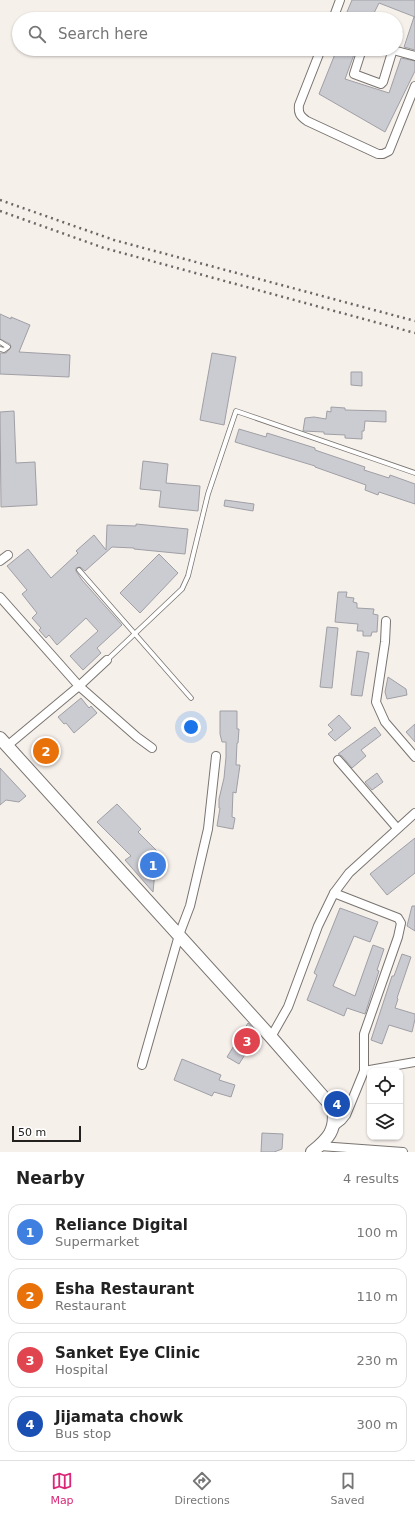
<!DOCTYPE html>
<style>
:root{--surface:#fff;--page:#f2f2f2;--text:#222;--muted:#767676;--line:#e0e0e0;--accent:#db2777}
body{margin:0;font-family:"DejaVu Sans",sans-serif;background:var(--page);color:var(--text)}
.controls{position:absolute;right:12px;bottom:12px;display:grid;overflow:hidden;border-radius:8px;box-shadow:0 1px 3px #0004}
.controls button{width:36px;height:36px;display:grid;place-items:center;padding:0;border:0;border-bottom:1px solid var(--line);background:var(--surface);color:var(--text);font:20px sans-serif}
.scale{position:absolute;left:12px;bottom:10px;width:69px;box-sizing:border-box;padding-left:4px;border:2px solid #23211f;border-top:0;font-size:11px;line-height:14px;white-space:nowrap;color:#23211f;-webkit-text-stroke:3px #fff;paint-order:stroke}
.you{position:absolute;left:191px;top:727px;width:14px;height:14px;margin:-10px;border:3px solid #fff;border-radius:50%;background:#1a73e8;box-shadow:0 0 0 6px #1a73e833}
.badge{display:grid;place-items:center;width:26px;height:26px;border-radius:50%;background:var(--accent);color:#fff;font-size:13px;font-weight:700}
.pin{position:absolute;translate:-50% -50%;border:2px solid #fff;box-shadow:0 1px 4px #0006}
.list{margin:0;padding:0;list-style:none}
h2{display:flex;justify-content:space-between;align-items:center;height:52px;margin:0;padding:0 16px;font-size:17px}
h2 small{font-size:13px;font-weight:400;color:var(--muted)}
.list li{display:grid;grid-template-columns:26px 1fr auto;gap:12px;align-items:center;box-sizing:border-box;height:56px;margin:0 8px 8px;padding:0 8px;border:1px solid var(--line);border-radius:12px}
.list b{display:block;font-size:15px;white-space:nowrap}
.list p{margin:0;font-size:13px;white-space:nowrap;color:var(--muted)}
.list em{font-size:13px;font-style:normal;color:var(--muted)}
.icon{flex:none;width:22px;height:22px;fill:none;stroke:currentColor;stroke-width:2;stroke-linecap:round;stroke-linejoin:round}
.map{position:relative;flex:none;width:415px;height:1152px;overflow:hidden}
.search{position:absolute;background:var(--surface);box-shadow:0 1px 3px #0004;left:12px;right:12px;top:12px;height:44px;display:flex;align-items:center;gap:10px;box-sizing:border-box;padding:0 14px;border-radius:22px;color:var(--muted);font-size:15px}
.sheet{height:308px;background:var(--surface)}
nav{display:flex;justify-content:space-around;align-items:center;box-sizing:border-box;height:56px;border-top:1px solid var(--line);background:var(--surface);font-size:11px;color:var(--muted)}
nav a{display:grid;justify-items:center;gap:2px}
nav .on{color:var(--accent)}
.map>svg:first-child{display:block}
.building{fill:#cbcbd2;stroke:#9f9fa5}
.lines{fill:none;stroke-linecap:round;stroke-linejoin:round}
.lane-casing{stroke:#797470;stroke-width:5.5}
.street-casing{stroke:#797470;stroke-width:10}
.secondary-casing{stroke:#797470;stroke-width:14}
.lane{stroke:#fff;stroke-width:4}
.street{stroke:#fff;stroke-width:8}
.secondary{stroke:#fff;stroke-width:12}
.rail{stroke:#6a6764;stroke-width:2.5;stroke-dasharray:2 4;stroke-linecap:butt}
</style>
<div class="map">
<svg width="415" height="1152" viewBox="0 0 415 1152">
<rect width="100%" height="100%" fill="#f6f0eb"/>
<!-- building -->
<g class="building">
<path d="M352 0H415V17L379 3 371 19H344Z"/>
<path d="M414 17 415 18V50L404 47Z"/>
<path d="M337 49H356L345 79 389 93 401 58 415 61V71L385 132 319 94Z"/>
<path d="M0 314 11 319V317L30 325 19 352 70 355 69 377 0 374V353H6L11 347 10 344 0 339Z"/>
<path d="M212 353 236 357 224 425 200 420Z"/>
<path d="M351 372H362V386L351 385Z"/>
<path d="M331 407 345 408V410L386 411V422L365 421 364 431H362V439L345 438V435L324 434V432L303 431 305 418 314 417 326 419 327 411 331 412Z"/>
<path d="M14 411 16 463 35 462 37 505 1 507 0 412Z"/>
<path d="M239 429 266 437 267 433 315 448V450L365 467 364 470 389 478 390 475 415 484V504L379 492 378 495 365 490 366 485 315 467V466L235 442Z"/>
<path d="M143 461 168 464 166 483 200 486 198 511 159 507 161 491 140 489Z"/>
<path d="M225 500 254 504 253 511 224 506Z"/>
<path d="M136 524 188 529 185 554 134 549V548L112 547 85 571 80 567 76 568V571L82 580 122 625 97 648 101 653 83 670 70 656 98 631 86 618 57 645 49 635 46 638 39 630 41 628 32 618 37 613 22 594 27 590 7 566 28 549 51 578 78 553 76 551 94 535 106 550 107 525 136 526Z"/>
<path d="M159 554 178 573 140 613 120 593Z"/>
<path d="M338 592H347L346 597 354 598 353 602 357 603V608L374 609 373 614 378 615 377 632H372L371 636H363V631H357L358 624 335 622Z"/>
<path d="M327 627 338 628 332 688 320 687Z"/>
<path d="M357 651 369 653 362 696 351 695Z"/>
<path d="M388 677 406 689 407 695 387 699 385 692Z"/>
<path d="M81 698 89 708 91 706 97 713 74 733 66 723 64 724 58 717Z"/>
<path d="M220 711H237V729H239L238 743H237L236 765H240L236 793 233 792 232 817 235 818 233 829 217 826 220 808H219V799L224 778 226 757V742H222L220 734Z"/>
<path d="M339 715 351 728 335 741 328 734 333 730 328 725Z"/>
<path d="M415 724V742L406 732Z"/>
<path d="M375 727 381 735 361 750 366 756 352 768 342 756 338 754Z"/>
<path d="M0 768 26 796 19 802 6 800 0 805Z"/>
<path d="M377 773 383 782 372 790 365 782Z"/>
<path d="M117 804 141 829 138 832 157 851 153 892 125 860 131 856 97 822Z"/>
<path d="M415 838V873L387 895 370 874Z"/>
<path d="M412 906H415V931L407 926Z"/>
<path d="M340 908 378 922 370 942 354 936 333 986 355 996 373 945 384 949 377 970 379 971 365 1014 347 1008 344 1016 307 1000 317 975 314 973Z"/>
<path d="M402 954 411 957 397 998 398 999 395 1008 415 1014V1019L412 1032 389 1025 382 1044 371 1040 392 976H394Z"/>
<path d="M248 1023 258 1034 239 1064 227 1057Z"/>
<path d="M182 1059 221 1075 219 1080 235 1085 231 1097 214 1092 212 1096 174 1080Z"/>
<path d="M262 1133 283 1134 282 1149 274 1152H261Z"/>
</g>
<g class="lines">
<!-- lane casing -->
<g class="lane-casing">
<g id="lane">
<path d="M0 342 8 347 4 350 0 349"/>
<path d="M79 570 191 698"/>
<path d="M107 660 182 589 188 576 208 494 236 411 415 473"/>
</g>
</g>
<!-- street casing -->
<g class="street-casing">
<g id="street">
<path d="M333 19 340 0"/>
<path d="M396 30 398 33 396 40"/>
<path d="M321 49 299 105C298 113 300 116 307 121L378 154H383L389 151 415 86"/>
<path d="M362 49 354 74 381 84 383 82 393 49"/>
<path d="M393 50 415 56"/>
<path d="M0 561 8 555"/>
<path d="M0 597 79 686 137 737 152 748"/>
<path d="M386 621 385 642 376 702 385 722 415 757"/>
<path d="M7 746 79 686 107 660"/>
<path d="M338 760 397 828"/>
<path d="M334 893 398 918 401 923 398 937 364 1034V1071"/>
<path d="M271 1037 288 1007 318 926 334 893 349 873 415 813"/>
<path d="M142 1065 179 935 190 906 208 829 216 756"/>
<path d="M333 1127 342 1120 346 1115 364 1071 415 1062"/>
<path d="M320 1147V1146L403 1152"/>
</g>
</g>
<!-- secondary casing -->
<g class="secondary-casing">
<path id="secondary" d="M0 738 271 1037 333 1108C337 1130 328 1139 312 1152"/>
</g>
<!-- lane -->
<use href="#lane" class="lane"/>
<!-- street -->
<use href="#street" class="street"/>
<!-- secondary -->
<use href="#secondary" class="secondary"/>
<!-- rail -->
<g class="rail">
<path d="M0 200 114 240 415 321"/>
<path d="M0 211 104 248 415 333"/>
</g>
</g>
</svg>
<div class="controls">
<button><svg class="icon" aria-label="locate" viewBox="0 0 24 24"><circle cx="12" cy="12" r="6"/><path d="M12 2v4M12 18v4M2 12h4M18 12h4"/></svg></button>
<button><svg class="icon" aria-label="layers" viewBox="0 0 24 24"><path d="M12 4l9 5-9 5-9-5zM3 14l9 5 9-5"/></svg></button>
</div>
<div class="scale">50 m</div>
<div class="you"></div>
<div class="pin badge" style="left:153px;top:865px;background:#3f7fe0">1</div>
<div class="pin badge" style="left:46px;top:751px;background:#e8710a">2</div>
<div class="pin badge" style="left:247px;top:1041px;background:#e0444e">3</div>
<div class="pin badge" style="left:337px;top:1104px;background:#1a4fb4">4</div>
<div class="search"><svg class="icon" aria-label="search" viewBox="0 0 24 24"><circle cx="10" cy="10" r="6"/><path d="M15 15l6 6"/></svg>Search here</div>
</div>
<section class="sheet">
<h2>Nearby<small>4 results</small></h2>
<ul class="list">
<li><span class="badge" style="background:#3f7fe0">1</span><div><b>Reliance Digital</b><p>Supermarket</p></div><em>100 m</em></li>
<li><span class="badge" style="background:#e8710a">2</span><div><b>Esha Restaurant</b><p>Restaurant</p></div><em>110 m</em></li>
<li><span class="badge" style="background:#e0444e">3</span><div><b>Sanket Eye Clinic</b><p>Hospital</p></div><em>230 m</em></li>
<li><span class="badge" style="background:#1a4fb4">4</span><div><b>Jijamata chowk</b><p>Bus stop</p></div><em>300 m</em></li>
</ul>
</section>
<nav>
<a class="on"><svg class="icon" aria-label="map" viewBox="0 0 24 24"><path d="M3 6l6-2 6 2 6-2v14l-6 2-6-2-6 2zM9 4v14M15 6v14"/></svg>Map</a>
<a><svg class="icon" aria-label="directions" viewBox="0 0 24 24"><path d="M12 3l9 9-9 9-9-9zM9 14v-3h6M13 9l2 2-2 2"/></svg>Directions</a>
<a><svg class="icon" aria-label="saved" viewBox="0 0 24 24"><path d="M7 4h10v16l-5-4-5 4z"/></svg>Saved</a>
</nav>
